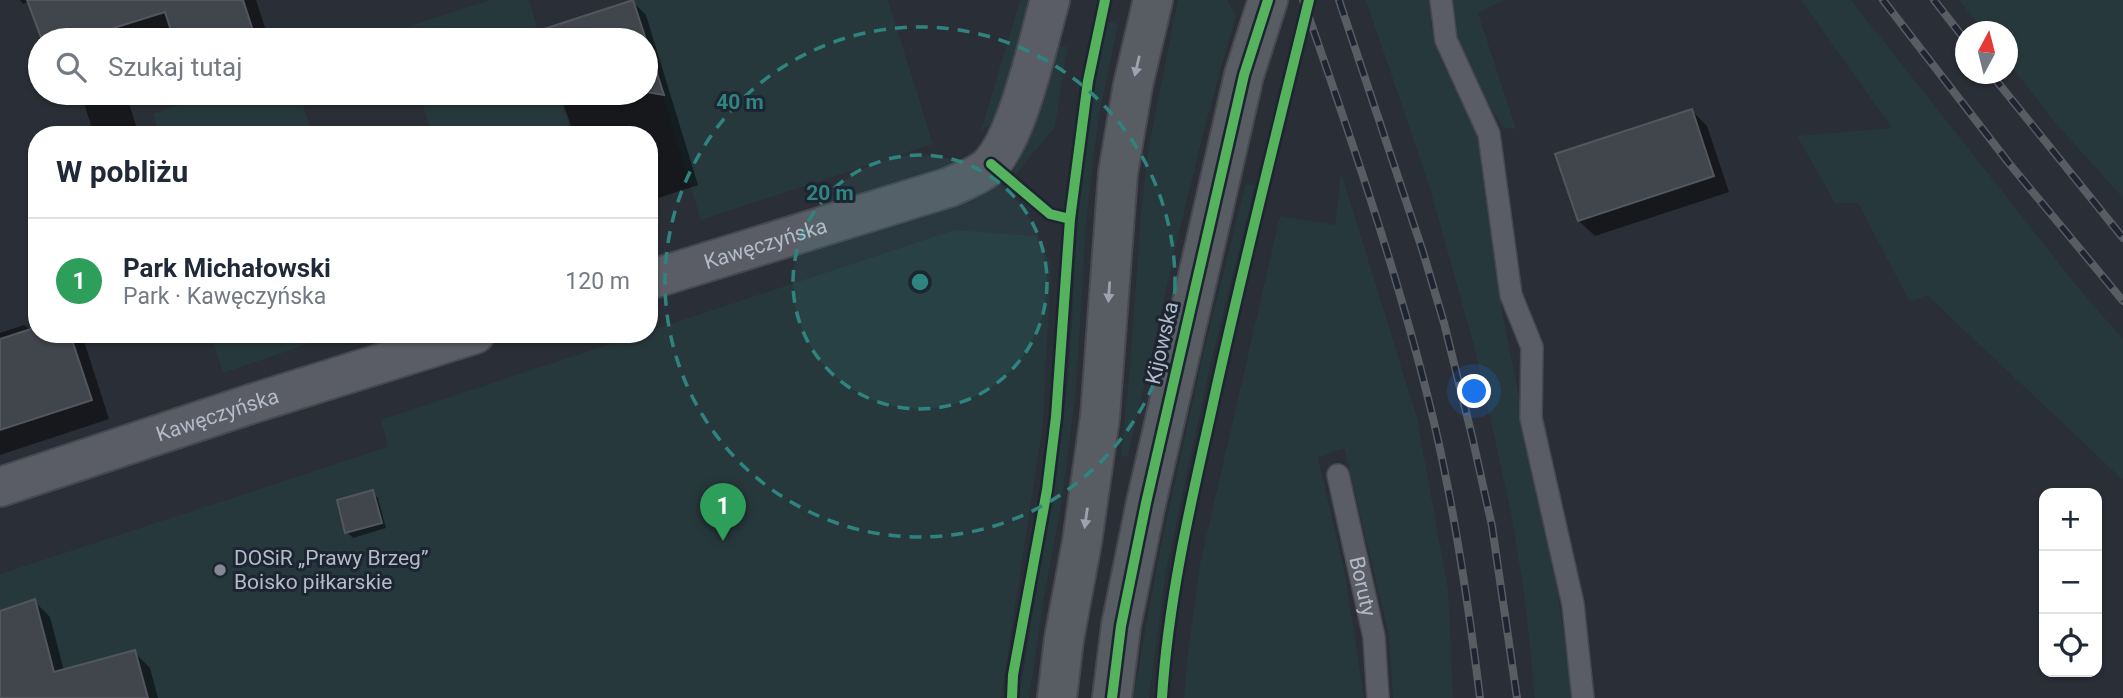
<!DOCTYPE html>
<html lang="pl">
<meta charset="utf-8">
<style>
:root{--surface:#fff;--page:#f2f2f3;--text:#1f2937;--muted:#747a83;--line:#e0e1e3;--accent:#838995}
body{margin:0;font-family:Roboto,sans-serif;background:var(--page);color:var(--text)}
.controls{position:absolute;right:21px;bottom:21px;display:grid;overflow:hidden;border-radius:14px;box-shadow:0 2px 5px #0004}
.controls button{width:63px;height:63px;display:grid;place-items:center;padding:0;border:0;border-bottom:2px solid var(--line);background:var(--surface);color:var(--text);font:35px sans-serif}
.compass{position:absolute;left:1955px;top:21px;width:63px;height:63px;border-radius:50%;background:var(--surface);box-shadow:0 2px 5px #0004;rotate:7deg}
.you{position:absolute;left:1475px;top:392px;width:24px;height:24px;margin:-18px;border:5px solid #fff;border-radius:50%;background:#1a73e8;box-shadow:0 0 0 10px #1a73e833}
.badge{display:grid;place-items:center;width:46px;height:46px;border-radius:50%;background:var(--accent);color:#fff;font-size:23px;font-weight:700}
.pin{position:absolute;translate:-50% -58px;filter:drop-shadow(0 2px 4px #0008)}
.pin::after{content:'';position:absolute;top:37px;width:24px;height:21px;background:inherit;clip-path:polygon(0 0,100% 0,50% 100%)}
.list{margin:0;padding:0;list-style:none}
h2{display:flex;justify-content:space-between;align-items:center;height:91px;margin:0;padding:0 28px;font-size:30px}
h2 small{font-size:23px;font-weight:400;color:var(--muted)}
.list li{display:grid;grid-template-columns:46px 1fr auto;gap:21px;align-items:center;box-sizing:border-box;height:126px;padding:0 28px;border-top:2px solid var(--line)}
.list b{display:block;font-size:26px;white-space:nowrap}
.list p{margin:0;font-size:23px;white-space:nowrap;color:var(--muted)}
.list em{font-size:23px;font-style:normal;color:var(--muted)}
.icon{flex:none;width:38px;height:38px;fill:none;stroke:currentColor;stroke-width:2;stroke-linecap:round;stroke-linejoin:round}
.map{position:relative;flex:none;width:2123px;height:698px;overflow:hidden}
.search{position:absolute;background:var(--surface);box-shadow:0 2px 5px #0004;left:28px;top:28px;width:630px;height:77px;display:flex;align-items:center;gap:18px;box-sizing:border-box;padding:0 24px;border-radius:38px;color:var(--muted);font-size:26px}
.panel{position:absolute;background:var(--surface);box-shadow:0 2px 5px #0004;left:28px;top:126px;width:630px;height:217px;border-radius:28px}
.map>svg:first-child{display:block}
.green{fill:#27383c}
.shadow{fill:#0007}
.building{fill:#41454c;stroke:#52565e;stroke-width:2}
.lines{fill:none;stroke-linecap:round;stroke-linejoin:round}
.lane-casing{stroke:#46494f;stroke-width:24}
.street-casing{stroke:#46494f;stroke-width:42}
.secondary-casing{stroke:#46494f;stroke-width:42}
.lane{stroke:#5a5d65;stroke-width:21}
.street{stroke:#5a5d65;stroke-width:38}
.secondary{stroke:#585c63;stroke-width:38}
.rail-casing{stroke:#585c63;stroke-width:8}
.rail{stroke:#1d2432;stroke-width:5;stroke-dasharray:16;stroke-linecap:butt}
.cycleway-casing{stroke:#1d2432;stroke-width:15}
.cycleway{stroke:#56b35d;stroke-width:10}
.oneway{fill:#9ca2af}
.ring{fill:none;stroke:#308480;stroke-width:3.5;stroke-dasharray:12 9}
.poi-dot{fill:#838995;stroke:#1d2432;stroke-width:2.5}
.labels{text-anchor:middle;stroke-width:6;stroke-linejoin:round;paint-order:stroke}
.street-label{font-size:21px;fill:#b3bac8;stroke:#1d2432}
.poi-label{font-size:21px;fill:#b3bac8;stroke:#1d2432;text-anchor:start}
.centre{fill:#308480;stroke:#1d2432;stroke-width:3.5}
.ring-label{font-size:21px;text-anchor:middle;font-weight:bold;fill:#308480;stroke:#1d2432;stroke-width:6;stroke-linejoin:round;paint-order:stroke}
</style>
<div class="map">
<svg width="2123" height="698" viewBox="0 0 2123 698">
<rect width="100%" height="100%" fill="#2a2e36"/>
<!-- green -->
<g class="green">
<path d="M490 0H529L541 40H402L398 30Z"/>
<path d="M633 0H888L933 144 701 220Z"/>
<path d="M1020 0H1030L999 108 989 126 981 131Z"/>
<path d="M1178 0H1227L1236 16C1192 161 1163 309 1128 456L1121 457 1130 368 1141 214 1149 145Z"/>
<path d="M1366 0H1431V25L1442 62 1465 101 1479 133 1491 209 1502 311 1556 582 1573 698H1535L1525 599 1511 513 1475 350 1429 185Z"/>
<path d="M1451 0H1504L1478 13 1516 129 1505 128C1487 106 1455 50 1450 22 1449 15 1450 7 1451 0Z"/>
<path d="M1801 0H1851L2080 290 2123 339V480L1927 295 1910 302 1858 203H1835L1797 136 1892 128Z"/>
<path d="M1959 0H2123V198L2052 119 2008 62V32L1984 31Z"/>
<path d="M1107 21 1118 24 1098 121 1086 223 1076 390 1061 505 1043 603 1029 698H1019C1035 595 1055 493 1067 389 1073 333 1073 276 1078 220 1083 153 1094 87 1107 21Z"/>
<path d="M1054 45 1067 47 1055 127 1016 174 1013 172 1023 154Z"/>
<path d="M213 93H299L313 135H159L153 114Z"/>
<path d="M419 93H558L572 135H432Z"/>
<path d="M1341 172 1417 418 1448 590 1453 698H1393L1389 634 1344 448 1318 458 1345 574 1364 698H1184L1187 661 1200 564 1280 216 1335 225Z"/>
<path d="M1246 184 1255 185 1212 357 1166 571 1149 698H1133L1160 550 1205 346Z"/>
<path d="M955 230 1035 236 1051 262 1043 424 1001 698H0V574L388 447 381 420 640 334H649V331Z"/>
<path d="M211 334H337L223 373Z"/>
</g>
<!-- shadow -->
<g class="shadow">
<path d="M20 0H256L269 40H176L175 36 161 40H44L30 1 23 4Z"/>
<path d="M633 2 646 15 698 185 649 201V135H574L560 93H646V40H543L541 32Z"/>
<path d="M81 93H131L126 94 139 135H94Z"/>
<path d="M1692 111 1707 126 1729 192 1595 236 1579 221Z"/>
<path d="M24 325 37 334H79L83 338 109 419 0 455V333Z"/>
<path d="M372 492 378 498 386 528 353 538 347 532Z"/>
<path d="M34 601 50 617 64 671 134 652 150 668 158 698H0V613Z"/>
</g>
<!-- building -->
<g class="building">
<path d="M27 0H243L256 40H174L165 12 104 31 107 40H42Z"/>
<path d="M633 0 664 95 646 92V40H541L538 31Z"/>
<path d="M1692 109 1714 176 1578 221 1555 154Z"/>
<path d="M37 327V334H70L92 400 0 430V339Z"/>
<path d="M373 490 382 523 345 533 337 500Z"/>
<path d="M35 599 54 672 135 650 148 698H0V611Z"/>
</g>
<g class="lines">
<!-- lane casing -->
<g class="lane-casing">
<g id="lane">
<path d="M1441 0 1446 40 1489 134 1511 295 1532 347 1531 418 1573 604 1583 698"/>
<path id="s1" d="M1338 475 1374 637 1378 698"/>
</g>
</g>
<!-- street casing -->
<g class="street-casing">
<g id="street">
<path id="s2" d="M649 280 950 187C962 181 978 176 988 167 1018 139 1038 42 1050 0"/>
<path id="s3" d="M0 487 254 403 475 334"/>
</g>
</g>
<!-- secondary casing -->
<g class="secondary-casing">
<g id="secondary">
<path d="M1057 698 1064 639 1082 542 1100 417 1118 173 1133 85 1153 0"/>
<path d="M1112 698 1121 626 1146 503 1244 75 1268 0"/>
</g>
</g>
<!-- lane -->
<use href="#lane" class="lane"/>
<!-- street -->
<use href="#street" class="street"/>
<!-- secondary -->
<use href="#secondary" class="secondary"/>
<!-- rail casing -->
<g class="rail-casing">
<g id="rail">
<path d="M1303 0C1352 141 1402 285 1436 431 1456 519 1469 608 1480 698"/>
<path d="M1339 0 1423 252 1444 323 1472 436 1492 526 1517 698"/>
<path d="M1883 0 2008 162 2123 301"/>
<path d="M1934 0 1966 41"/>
<path d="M1991 74 2123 238"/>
</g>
</g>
<!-- rail -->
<use href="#rail" class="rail"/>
<!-- cycleway casing -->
<g class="cycleway-casing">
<g id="cycleway">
<path d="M991 164 1050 214 1070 219"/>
<path d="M1012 698 1013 675 1047 490 1056 417 1070 219 1088 81 1105 0"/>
<path d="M1112 698 1121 626 1146 503 1244 75 1268 0"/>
<path d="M1162 698C1168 603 1189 510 1210 417 1240 277 1275 139 1309 0"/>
</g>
</g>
<!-- cycleway -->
<use href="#cycleway" class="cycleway"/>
</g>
<!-- one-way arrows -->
<defs><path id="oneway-solid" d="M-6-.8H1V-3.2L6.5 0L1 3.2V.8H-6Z" transform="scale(1.75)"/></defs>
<g class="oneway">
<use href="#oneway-solid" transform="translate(1137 66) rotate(103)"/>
<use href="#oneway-solid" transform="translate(1109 292) rotate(94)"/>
<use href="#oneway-solid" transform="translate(1086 518) rotate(98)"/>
</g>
<!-- distance rings -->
<circle cx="920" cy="282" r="127" fill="#308480" fill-opacity=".12"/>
<g class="ring">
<circle cx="920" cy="282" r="127"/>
<circle cx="920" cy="282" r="255"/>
</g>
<!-- markers -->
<circle class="poi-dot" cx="220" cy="570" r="7"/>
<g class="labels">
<!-- street labels -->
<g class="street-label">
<text dy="7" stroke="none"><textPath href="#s2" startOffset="122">Kawęczyńska</textPath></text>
<text transform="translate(1162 343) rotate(-77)" y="7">Kijowska</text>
<text dy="7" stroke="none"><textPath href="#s3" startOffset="229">Kawęczyńska</textPath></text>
<text dy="7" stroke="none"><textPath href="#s1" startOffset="114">Boruty</textPath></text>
</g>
<!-- poi labels -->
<g class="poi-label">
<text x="234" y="565">DOSiR „Prawy Brzeg”<tspan x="234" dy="24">Boisko piłkarskie</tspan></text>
</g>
</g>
<circle cx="920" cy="282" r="10" class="centre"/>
<g class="ring-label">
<text x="740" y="109">40 m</text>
<text x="830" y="200">20 m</text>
</g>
</svg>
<div class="controls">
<button>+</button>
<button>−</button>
<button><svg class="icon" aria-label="locate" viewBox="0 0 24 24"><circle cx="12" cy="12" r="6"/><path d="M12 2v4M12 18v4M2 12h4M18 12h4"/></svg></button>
</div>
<svg class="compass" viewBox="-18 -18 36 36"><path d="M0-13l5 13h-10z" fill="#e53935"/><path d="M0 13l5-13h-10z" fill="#747a83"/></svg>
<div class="you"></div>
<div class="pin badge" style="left:723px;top:541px;background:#2e9e5b">1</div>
<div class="search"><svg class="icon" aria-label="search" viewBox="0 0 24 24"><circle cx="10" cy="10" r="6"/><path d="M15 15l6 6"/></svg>Szukaj tutaj</div>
<section class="panel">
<h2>W pobliżu<small></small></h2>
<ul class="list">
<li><span class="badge" style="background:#2e9e5b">1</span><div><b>Park Michałowski</b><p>Park · Kawęczyńska</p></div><em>120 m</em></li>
</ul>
</section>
</div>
